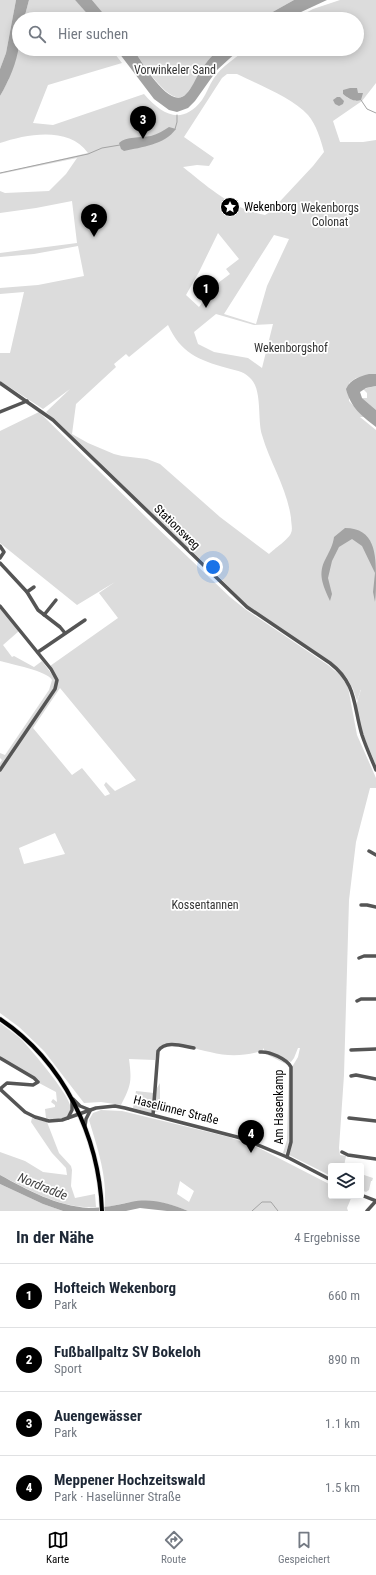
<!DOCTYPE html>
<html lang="de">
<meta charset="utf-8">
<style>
:root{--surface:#fff;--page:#f6f6f7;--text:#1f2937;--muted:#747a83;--line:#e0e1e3;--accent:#000}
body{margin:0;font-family:"Roboto Condensed",sans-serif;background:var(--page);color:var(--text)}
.controls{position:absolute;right:12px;bottom:12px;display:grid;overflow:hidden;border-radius:4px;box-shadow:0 2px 10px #0003}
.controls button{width:36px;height:36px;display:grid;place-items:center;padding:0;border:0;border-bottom:1px solid var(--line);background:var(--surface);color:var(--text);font:20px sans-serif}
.you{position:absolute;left:213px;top:567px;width:14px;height:14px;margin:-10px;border:3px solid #fff;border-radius:50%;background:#1a73e8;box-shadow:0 0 0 6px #1a73e833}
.badge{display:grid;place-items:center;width:26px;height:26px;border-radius:50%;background:var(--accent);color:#fff;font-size:13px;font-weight:700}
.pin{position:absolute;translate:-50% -33px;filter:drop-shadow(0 1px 2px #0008)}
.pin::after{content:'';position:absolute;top:21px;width:14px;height:12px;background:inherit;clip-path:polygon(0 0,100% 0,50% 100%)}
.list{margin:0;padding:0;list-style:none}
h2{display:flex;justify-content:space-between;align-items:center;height:52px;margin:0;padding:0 16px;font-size:17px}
h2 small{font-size:13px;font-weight:400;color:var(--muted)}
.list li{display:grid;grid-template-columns:26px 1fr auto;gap:12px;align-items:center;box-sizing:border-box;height:64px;padding:0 16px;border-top:1px solid var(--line)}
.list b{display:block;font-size:15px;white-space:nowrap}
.list p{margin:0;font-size:13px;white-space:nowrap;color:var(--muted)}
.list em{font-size:13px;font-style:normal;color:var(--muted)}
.icon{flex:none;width:22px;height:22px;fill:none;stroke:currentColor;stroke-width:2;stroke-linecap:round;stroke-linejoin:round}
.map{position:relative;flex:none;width:376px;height:1211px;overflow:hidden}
.search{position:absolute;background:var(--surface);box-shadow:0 2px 10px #0003;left:12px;right:12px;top:12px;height:44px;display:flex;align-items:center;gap:10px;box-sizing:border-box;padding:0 14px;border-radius:22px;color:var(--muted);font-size:15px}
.sheet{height:308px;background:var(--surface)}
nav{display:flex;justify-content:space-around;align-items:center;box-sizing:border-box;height:56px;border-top:1px solid var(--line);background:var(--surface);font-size:11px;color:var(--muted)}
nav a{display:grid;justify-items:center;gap:2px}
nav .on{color:var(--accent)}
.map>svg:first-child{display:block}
.green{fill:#dcdcdc;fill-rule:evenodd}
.water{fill:#a3a3a3}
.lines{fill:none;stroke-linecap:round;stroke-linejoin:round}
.stream{stroke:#a3a3a3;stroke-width:1}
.major-casing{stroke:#dbdbdb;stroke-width:5.5}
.minor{stroke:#555;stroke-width:3.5}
.major{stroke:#000;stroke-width:4}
.labels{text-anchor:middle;stroke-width:3.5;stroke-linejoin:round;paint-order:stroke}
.park-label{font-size:12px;fill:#333;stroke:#fff}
.poi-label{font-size:12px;fill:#000;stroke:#fff;text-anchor:start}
.street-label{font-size:12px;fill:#000;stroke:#fff}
.water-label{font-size:13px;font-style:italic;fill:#444;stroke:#fff}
</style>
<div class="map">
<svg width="376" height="1211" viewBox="0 0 376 1211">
<rect width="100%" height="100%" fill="#fff"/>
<!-- green -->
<g class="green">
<path d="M0 0H16L6 53 0 69Z"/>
<path d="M29 0H75L90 16 86 15 88 19H24Z"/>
<path d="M92 0H294L260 19H108Z"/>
<path d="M340 0H376V83L362 101 333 121 340 142H363L376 140V374L356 378 349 383V401L364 417H360L376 430V765C370 750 356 721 357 705 357 700 360 694 361 689L357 701 353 689 347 678 331 662 248 606 208 566 155 518 46 412 70 389 43 409 0 381V353H10L24 292 0 294V288L38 285 84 276 78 246 34 254 0 257V253L77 243 72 201 36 208 0 213V191L5 193 49 191 66 174 77 158 0 174V173L88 153C69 126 27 134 0 143V96L8 81 19 44V49H111L122 63 48 85 33 123 53 125 144 94C162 115 182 126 202 100 207 93 209 85 214 78 221 67 236 58 246 49H357V19H294L313 9ZM227 74H237C257 84 293 98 308 115 316 124 321 140 324 152L313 166 270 212 265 215C232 209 208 187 183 167L197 165 209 166 214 158 184 137 222 78ZM358 93 356 101 348 98 343 94ZM218 233 239 259 226 269 230 274 214 286 199 307 186 295 199 272ZM274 235 289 239 267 286 256 324 224 314ZM216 314 254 325 273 324 262 368 248 358 214 352 198 344 194 332ZM168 325C181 353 198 360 227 368 234 370 243 371 249 377 263 388 257 419 262 435 270 463 287 488 291 518 291 523 293 529 291 533 289 539 274 549 269 554L220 517 160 464 147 459 122 456 114 454 88 443 72 434 76 404 116 367 114 364 126 354 129 357Z"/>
<path d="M133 49H219C204 62 199 80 186 94 171 111 141 60 133 49Z"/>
<path d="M376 386V410L362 398H367V393L363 389Z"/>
<path d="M39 412 151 522 230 597 245 609 328 665 340 675 348 687 357 735 376 778V788H370L356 842 349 900 344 1075 339 1148 340 1155 346 1156 344 1166H331V1176L289 1155 292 1142V1067L298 1057 300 1048H298L294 1058 291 1062 264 1050V1048L262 1051C244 1056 229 1057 210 1052 196 1049 180 1043 165 1044L157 1049 155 1060 129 1059C132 1082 131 1085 121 1105L101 1102 84 1103 44 1051 19 1027 0 1013V771L57 684 50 666 118 618 99 593 115 582 77 605 0 543V431ZM60 688 136 780 115 791 106 782 104 785 110 794 105 796 82 768 72 775 33 728ZM55 833 65 854 24 864 19 848Z"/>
<path d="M0 608 19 631 3 645 12 657 14 656 34 667 42 661 56 680 54 689 0 769V763L2 760 0 758V753L5 755 49 690 52 680C48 671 10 664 0 661Z"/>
<path d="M0 1023C7 1028 15 1034 22 1040 32 1051 67 1092 70 1105 71 1109 70 1113 67 1116 61 1120 52 1120 46 1118L45 1109 55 1107V1105L51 1102 53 1099 57 1102 56 1092 39 1083V1080L36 1078 0 1057Z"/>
<path d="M268 1053 289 1065 290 1068V1142L285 1154 283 1153 287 1140 289 1068 288 1065 268 1055Z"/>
<path d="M160 1083V1111L151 1113 133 1108 136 1091 154 1093Z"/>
<path d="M101 1110 122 1111 229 1137 259 1148 331 1185V1196H352L347 1208 348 1211H188C169 1203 152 1199 133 1202 123 1203 114 1206 105 1207 105 1202 105 1197 105 1191 104 1167 96 1143 89 1120L93 1113ZM180 1181 194 1191 189 1202 177 1194Z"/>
<path d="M32 1118 47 1122 59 1153 71 1166 72 1170 71 1186 75 1198 95 1194 96 1207C61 1209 31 1191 0 1175V1152L25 1161 43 1172 67 1175 66 1168 52 1153 31 1122Z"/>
<path d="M361 1174 373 1178 372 1181H371L369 1190 366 1192 361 1190Z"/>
<path d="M0 1184 43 1204 63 1211H0Z"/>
</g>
<!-- water -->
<g class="water">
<path d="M16 0H29L24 19H19C19 27 20 36 19 45 17 62 9 81 0 96V69L6 53Z"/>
<path d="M75 0H92L108 19H92Z"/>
<path d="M294 0H327L286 19H260Z"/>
<path d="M116 49H133C141 60 170 112 186 94 192 88 195 80 199 73 205 64 211 56 219 49H240L217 70 195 101 188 108 177 112 169 110 154 99Z"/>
<path d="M350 88H357L358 93H363L361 100C354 102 349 99 343 94V90Z"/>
<path d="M337 97H340L344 101 343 104 339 106 335 104 333 100Z"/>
<path d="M169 127 176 129C164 145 142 147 124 151L121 149 119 143C126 136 141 138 151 136 158 134 163 131 169 127Z"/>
<path d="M369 374H376V386L366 388 360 392 362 398 376 410V427C361 415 351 408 346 389 351 379 358 377 369 374Z"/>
<path d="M345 528C375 528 376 554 376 577 376 585 376 594 375 602L373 592 375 573 362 546 352 539 339 547 332 561 328 578 332 594 330 601C323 585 317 574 326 558 330 550 333 545 334 537Z"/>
<path d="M0 1175C28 1190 56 1206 89 1208 103 1208 117 1205 131 1202 151 1198 169 1203 188 1211H167L140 1208 126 1211H63L43 1204 0 1184Z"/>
</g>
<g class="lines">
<!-- stream -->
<g class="stream">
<path d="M361 100 367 109 376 113"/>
<path d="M175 129 177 122V115"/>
<path d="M0 173 88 154 102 148 120 145"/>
<path d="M252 1211 262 1202H271L278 1211"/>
</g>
<!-- major casing -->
<g class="major-casing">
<path id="major" d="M0 1019C64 1062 99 1136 102 1211"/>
</g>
<!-- minor -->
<g class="minor">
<path d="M0 383 53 420 247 607 330 663C357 684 353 705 362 735 366 747 371 758 376 770"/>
<path d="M0 412 27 401"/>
<path d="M0 546 4 552 0 558"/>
<path d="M0 563 27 592 38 610 60 627 65 633"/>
<path d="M27 592 34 587"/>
<path d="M0 606 51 669 57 680 55 689 0 770"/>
<path d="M44 615 56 600"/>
<path d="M38 652 85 620"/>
<path d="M369 851 376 855"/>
<path d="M361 905H367L376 907"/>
<path d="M359 958 364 956H376"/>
<path d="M357 1001 361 999H376"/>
<path d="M351 1050 376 1049"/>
<path d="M260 1052C269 1051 287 1059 291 1067V1142L287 1157"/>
<path d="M0 1058 34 1078 38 1082 33 1085 7 1083 0 1089"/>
<path d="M351 1076 356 1075 376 1079"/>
<path d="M0 1089 25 1112 35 1117 49 1121 62 1120 96 1108 115 1106 125 1108 241 1138 287 1157 331 1180"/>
<path d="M73 1099 80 1106 90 1110"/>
<path d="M153 1115 158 1051C166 1040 182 1046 194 1048"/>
<path d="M68 1118 72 1110V1101"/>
<path d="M349 1118 376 1121"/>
<path d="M85 1126 86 1119 90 1111"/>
<path d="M342 1152 348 1155 376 1159"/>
<path d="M361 1195 376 1201"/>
<path d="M367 1211 376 1201"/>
</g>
<!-- major -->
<use href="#major" class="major"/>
</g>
<!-- icons -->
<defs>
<g id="sight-disc" transform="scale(1)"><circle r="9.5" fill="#000" stroke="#fff"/><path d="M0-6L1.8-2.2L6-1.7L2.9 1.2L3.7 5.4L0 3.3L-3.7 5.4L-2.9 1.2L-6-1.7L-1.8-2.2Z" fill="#fff"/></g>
</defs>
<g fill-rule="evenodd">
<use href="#sight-disc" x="230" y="207"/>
</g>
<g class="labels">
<!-- park labels -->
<g class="park-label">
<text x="175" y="74">Vorwinkeler Sand</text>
<text x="330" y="212">Wekenborgs<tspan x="330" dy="14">Colonat</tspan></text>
<text x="291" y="352">Wekenborgshof</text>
<text x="205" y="909">Kossentannen</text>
</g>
<!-- poi labels -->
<g class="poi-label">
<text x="244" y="211">Wekenborg</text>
</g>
<!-- street labels -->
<g class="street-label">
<text transform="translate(177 527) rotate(44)" y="4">Stationsweg</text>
<text transform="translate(279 1107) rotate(-90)" y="4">Am Hasenkamp</text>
<text transform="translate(176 1110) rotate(14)" y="4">Haselünner Straße</text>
</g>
<!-- water labels -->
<g class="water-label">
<text transform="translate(43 1186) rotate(22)" y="5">Nordradde</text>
</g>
</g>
</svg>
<div class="controls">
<button><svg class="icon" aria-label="layers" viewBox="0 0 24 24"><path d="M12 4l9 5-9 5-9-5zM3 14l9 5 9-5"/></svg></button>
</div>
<div class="you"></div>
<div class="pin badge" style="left:206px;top:308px">1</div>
<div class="pin badge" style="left:94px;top:237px">2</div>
<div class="pin badge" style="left:143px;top:139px">3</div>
<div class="pin badge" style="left:251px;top:1153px">4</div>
<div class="search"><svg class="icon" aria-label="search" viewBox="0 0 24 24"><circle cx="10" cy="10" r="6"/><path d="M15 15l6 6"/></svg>Hier suchen</div>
</div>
<section class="sheet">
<h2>In der Nähe<small>4 Ergebnisse</small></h2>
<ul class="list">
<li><span class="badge">1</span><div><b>Hofteich Wekenborg</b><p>Park</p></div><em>660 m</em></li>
<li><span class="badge">2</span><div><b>Fußballpaltz SV Bokeloh</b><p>Sport</p></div><em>890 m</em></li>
<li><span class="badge">3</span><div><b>Auengewässer</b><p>Park</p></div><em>1.1 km</em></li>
<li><span class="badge">4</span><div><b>Meppener Hochzeitswald</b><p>Park · Haselünner Straße</p></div><em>1.5 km</em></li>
</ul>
</section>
<nav>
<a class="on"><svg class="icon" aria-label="map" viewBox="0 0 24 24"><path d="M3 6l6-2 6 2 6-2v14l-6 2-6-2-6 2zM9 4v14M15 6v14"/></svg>Karte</a>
<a><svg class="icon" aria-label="directions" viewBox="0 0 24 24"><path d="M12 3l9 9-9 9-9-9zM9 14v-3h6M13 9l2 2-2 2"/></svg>Route</a>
<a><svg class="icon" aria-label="saved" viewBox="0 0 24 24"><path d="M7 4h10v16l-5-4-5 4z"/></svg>Gespeichert</a>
</nav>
